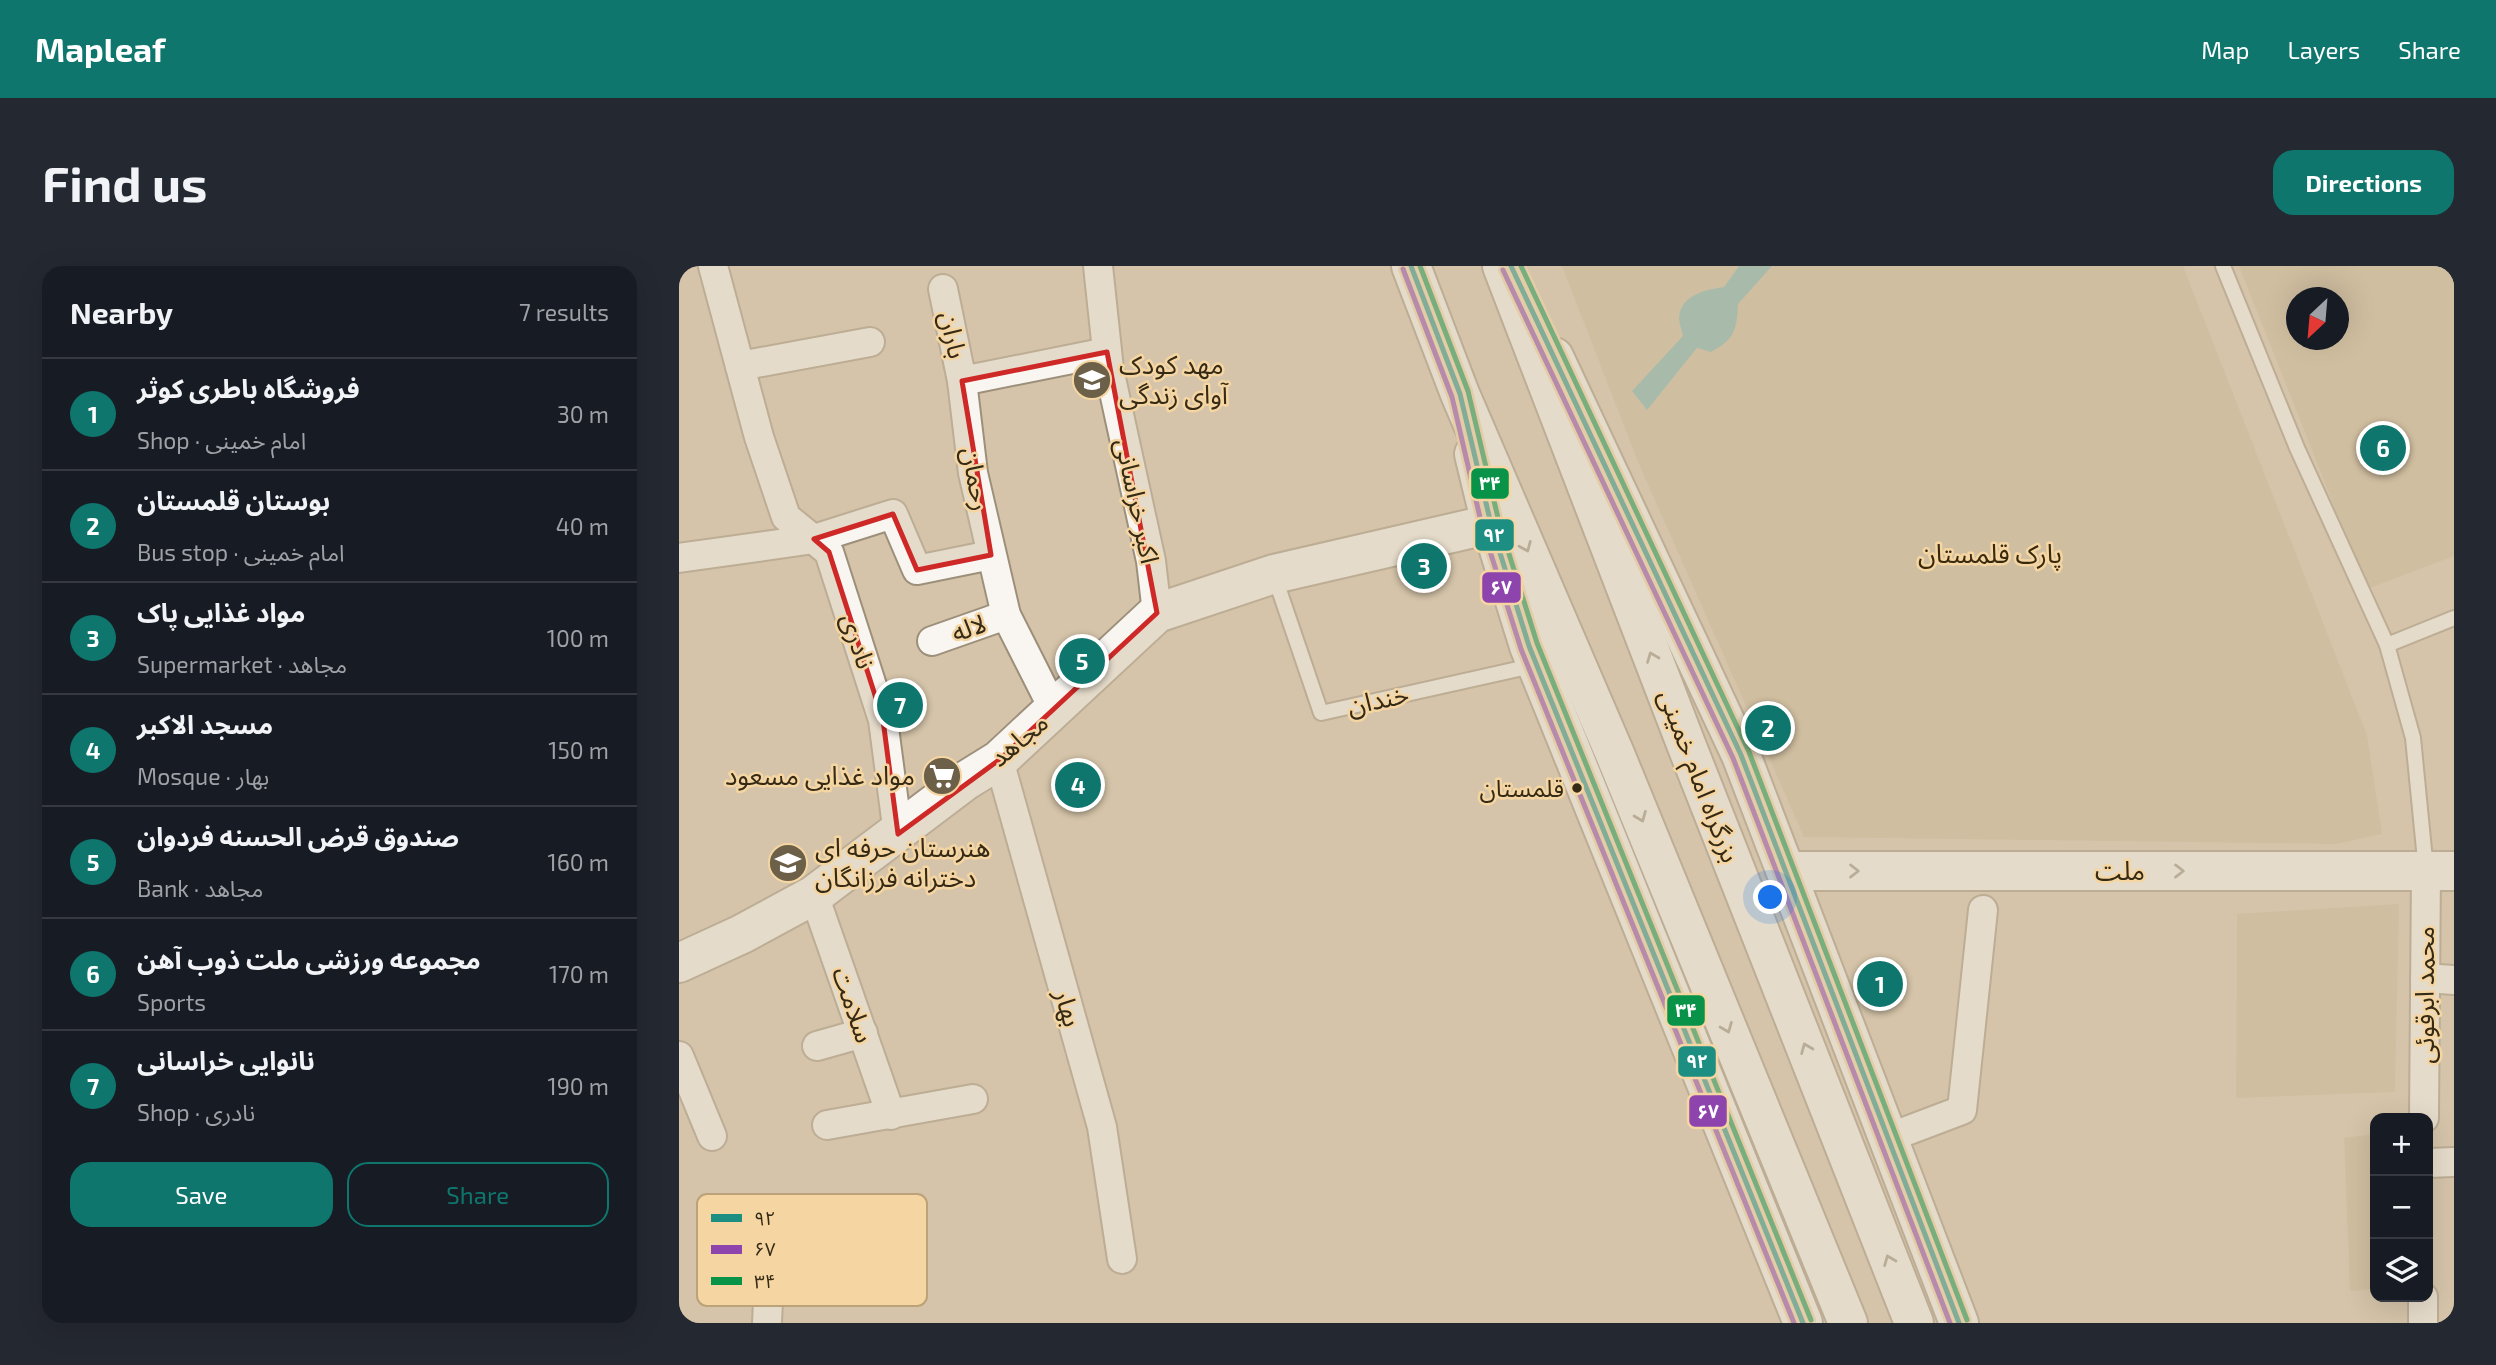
<!DOCTYPE html>
<meta charset="utf-8">
<style>
:root{--surface:#171b24;--page:#242831;--text:#f1f3f6;--muted:#9ea1a6;--line:#363941;--accent:#0f766e}
body{margin:0;font-family:"Exo 2","Noto Sans Arabic",sans-serif;background:var(--page);color:var(--text)}
.controls{position:absolute;right:21px;bottom:21px;display:grid;overflow:hidden;border-radius:14px;box-shadow:0 7px 28px #0002}
.controls button{width:63px;height:63px;display:grid;place-items:center;padding:0;border:0;border-bottom:2px solid var(--line);background:var(--surface);color:var(--text);font:35px sans-serif}
.compass{position:absolute;left:1607px;top:21px;width:63px;height:63px;border-radius:50%;background:var(--surface);box-shadow:0 7px 28px #0002;rotate:206deg}
.you{position:absolute;left:1092px;top:632px;width:24px;height:24px;margin:-18px;border:5px solid #fff;border-radius:50%;background:#1a73e8;box-shadow:0 0 0 10px #1a73e833}
.badge{display:grid;place-items:center;width:46px;height:46px;border-radius:50%;background:var(--accent);color:#fff;font-size:23px;font-weight:700}
.pin{position:absolute;translate:-50% -50%;border:4px solid #fff;box-shadow:0 2px 7px #0006}
.list{margin:0;padding:0;list-style:none}
h2{display:flex;justify-content:space-between;align-items:center;height:91px;margin:0;padding:0 28px;font-size:30px}
h2 small{font-size:23px;font-weight:400;color:var(--muted)}
.list li{display:grid;grid-template-columns:46px 1fr auto;gap:21px;align-items:center;box-sizing:border-box;height:112px;padding:0 28px;border-top:2px solid var(--line)}
.list b{display:block;font-size:26px;white-space:nowrap}
.list p{margin:0;font-size:23px;white-space:nowrap;color:var(--muted)}
.list em{font-size:23px;font-style:normal;color:var(--muted)}
.actions{display:flex;gap:14px;padding:21px 28px}
.actions a{flex:1;padding:16px 0;border:2px solid var(--accent);border-radius:21px;text-align:center;font-size:24px;color:var(--accent)}
.actions .main{background:var(--accent);color:#fff}
.icon{flex:none;width:38px;height:38px;fill:none;stroke:currentColor;stroke-width:2;stroke-linecap:round;stroke-linejoin:round}
.map{position:relative;flex:none;width:1775px;height:1057px;overflow:hidden;border-radius:21px}
header{display:flex;align-items:center;gap:42px;box-sizing:border-box;height:98px;padding:0 35px;background:var(--accent);color:#fff}
header strong{font-size:33px}
nav{display:flex;gap:38px;margin-inline-start:auto;font-size:24px}
.intro{display:flex;align-items:center;justify-content:space-between;box-sizing:border-box;height:168px;padding:0 42px}
h1{margin:0;font-size:49px}
.button{padding:18px 32px;border-radius:21px;background:var(--accent);color:#fff;font-size:24px;font-weight:700}
main{display:flex;gap:42px;padding:0 42px}
aside{flex:1;background:var(--surface);border-radius:21px;box-shadow:0 7px 28px #0002}
.map>svg:first-child{display:block}
.green{fill:#cab696;fill-rule:evenodd}
.water{fill:#72b0ac}
.lines{fill:none;stroke-linecap:round;stroke-linejoin:round}
.lane-casing{stroke:#9d907b;stroke-width:18}
.street-casing{stroke:#9d907b;stroke-width:32}
.secondary-casing{stroke:#9d907b;stroke-width:42}
.highway-casing{stroke:#9d907b;stroke-width:42}
.lane{stroke:#f9f6f2;stroke-width:14}
.street{stroke:#f9f6f2;stroke-width:28}
.secondary{stroke:#f9f6f2;stroke-width:38}
.highway{stroke:#f9f6f2;stroke-width:38}
.bus-1-casing{stroke:#f5d6a3;stroke-width:10}
.bus-2-casing{stroke:#f5d6a3;stroke-width:10}
.bus-3-casing{stroke:#f5d6a3;stroke-width:10}
.bus-1{stroke:#1c8e82;stroke-width:5}
.bus-2{stroke:#8e44ad;stroke-width:5}
.bus-3{stroke:#089348;stroke-width:5}
.oneway{stroke:#979084}
.marked{fill:none;stroke:#ce2827;stroke-width:5;stroke-linejoin:round}
.bus-dot{fill:#352a15;stroke:#f5d6a3;stroke-width:2.5}
.labels{text-anchor:middle;stroke-width:5;stroke-linejoin:round;paint-order:stroke}
.bus-label{font-size:24px;fill:#352a15;stroke:#f5d6a3;text-anchor:end}
.street-label{font-size:26px;fill:#352a15;stroke:#f5d6a3}
.poi-label{font-size:26px;fill:#352a15;stroke:#f5d6a3;text-anchor:start}
.park-label{font-size:26px;fill:#38290d;stroke:#f5d6a3}
.key{fill:#f5d6a3;stroke:#bba278;stroke-width:2}
.key-label{font-size:19px;fill:#352a15}
.line-badge{stroke:#f5d6a3;stroke-width:2.5}
.badge-label{font-size:19px;text-anchor:middle;font-weight:bold;fill:#fff}
</style>
<header>
<strong>Mapleaf</strong>
<nav><a>Map</a><a>Layers</a><a>Share</a></nav>
</header>
<div class="intro"><h1>Find us</h1><a class="button">Directions</a></div>
<main>
<aside>
<h2>Nearby<small>7 results</small></h2>
<ul class="list">
<li><span class="badge">1</span><div><b>فروشگاه باطری کوثر</b><p>Shop · امام خمینی</p></div><em>30 m</em></li>
<li><span class="badge">2</span><div><b>بوستان قلمستان</b><p>Bus stop · امام خمینی</p></div><em>40 m</em></li>
<li><span class="badge">3</span><div><b>مواد غذایی پاک</b><p>Supermarket · مجاهد</p></div><em>100 m</em></li>
<li><span class="badge">4</span><div><b>مسجد الاکبر</b><p>Mosque · بهار</p></div><em>150 m</em></li>
<li><span class="badge">5</span><div><b>صندوق قرض الحسنه فردوان</b><p>Bank · مجاهد</p></div><em>160 m</em></li>
<li><span class="badge">6</span><div><b>مجموعه ورزشی ملت ذوب آهن</b><p>Sports</p></div><em>170 m</em></li>
<li><span class="badge">7</span><div><b>نانوایی خراسانی</b><p>Shop · نادری</p></div><em>190 m</em></li>
</ul>
<div class="actions"><a class="main">Save</a><a>Share</a></div>
</aside>
<div class="map">
<svg width="1775" height="1057" viewBox="0 0 1775 1057">
<rect width="100%" height="100%" fill="#d5c4a9"/>
<!-- green -->
<g class="green">
<path d="M883 0H1504L1688 469 1703 568 1657 578 1125 571 959 196Z"/>
<path d="M1560 0H1775V290L1688 323ZM1618 32H1660V74H1618Z"/>
<path d="M1720 638 1716 826 1557 832 1558 648Z"/>
<path d="M1696 868V1023L1671 1025 1665 872Z"/>
</g>
<!-- water -->
<path class="water" d="M1060 0H1093L1059 38C1058 64 1055 74 1032 86L1018 82 968 144 953 125 1004 70C1003 65 1000 57 1000 52 1001 29 1028 23 1045 21Z"/>
<g class="lines">
<!-- lane casing -->
<g class="lane-casing">
<g id="lane">
<path d="M1544 0 1618 182 1708 379 1734 472 1747 604"/>
<path d="M595 309 642 447 857 399"/>
<path d="M1708 379 1775 352"/>
</g>
</g>
<!-- street casing -->
<g class="street-casing">
<g id="street">
<path d="M34 0 80 171 107 251 150 286 204 454 219 568"/>
<path d="M419 0 430 103 472 295 478 347"/>
<path d="M264 23 283 115 294 207 327 349 375 444"/>
<path d="M61 100 191 76"/>
<path d="M283 115 428 86"/>
<path d="M0 292 135 273 214 248 238 304 312 289"/>
<path d="M253 375 327 349"/>
<path d="M320 494 423 861 443 993"/>
<path d="M135 629 212 849"/>
<path d="M1746 712 1775 714"/>
<path d="M138 780 184 767"/>
<path d="M0 790 33 870"/>
<path d="M1745 852 1747 605"/>
<path d="M148 859 294 833"/>
<path d="M1209 872 1283 844 1304 644"/>
<path d="M1749 897 1775 896"/>
<path d="M88 1057 90 1012"/>
<path d="M1744 1057V1031"/>
</g>
</g>
<!-- secondary casing -->
<g class="secondary-casing">
<g id="secondary">
<path d="M875 91 1062 489 1280 1057"/>
<path d="M795 188 812 258 850 380 1124 1057"/>
<path d="M1107 605H1775"/>
<path d="M0 697 63 668 135 629 286 515 320 494 478 347 595 308 812 258"/>
</g>
</g>
<!-- highway casing -->
<g class="highway-casing">
<g id="highway">
<path d="M732 0 781 128 936 488 1169 1057"/>
<path d="M823 0 1007 478 1235 1057"/>
</g>
</g>
<!-- lane -->
<use href="#lane" class="lane"/>
<!-- street -->
<use href="#street" class="street"/>
<!-- secondary -->
<use href="#secondary" class="secondary"/>
<!-- highway -->
<use href="#highway" class="highway"/>
<!-- bus-1 casing -->
<g class="bus-1-casing">
<g id="bus-1">
<path d="M732 0 781 128 812 258 850 380 1124 1057"/>
<path d="M832 0 1062 489 1280 1057"/>
</g>
</g>
<!-- bus-2 casing -->
<g class="bus-2-casing">
<g id="bus-2">
<path d="M724 3 773 131 803 260 842 383 1115 1057"/>
<path d="M824 4 1054 492 1271 1057"/>
</g>
</g>
<!-- bus-3 casing -->
<g class="bus-3-casing">
<g id="bus-3">
<path d="M741 0 789 125 820 256 858 377 1132 1054"/>
<path d="M842 0 1070 486 1288 1054"/>
</g>
</g>
<!-- bus-1 -->
<use href="#bus-1" class="bus-1"/>
<!-- bus-2 -->
<use href="#bus-2" class="bus-2"/>
<!-- bus-3 -->
<use href="#bus-3" class="bus-3"/>
</g>
<!-- one-way arrows -->
<defs><path id="oneway-chevron" d="M-2-3.5L2.5 0L-2 3.5" fill="none" stroke-width="1.6" stroke-linecap="round" stroke-linejoin="round" transform="scale(1.75)"/></defs>
<g class="oneway">
<use href="#oneway-chevron" transform="translate(847 281) rotate(67)"/>
<use href="#oneway-chevron" transform="translate(973 391) rotate(-111)"/>
<use href="#oneway-chevron" transform="translate(962 551) rotate(68)"/>
<use href="#oneway-chevron" transform="translate(1175 605)"/>
<use href="#oneway-chevron" transform="translate(1500 605)"/>
<use href="#oneway-chevron" transform="translate(1048 762) rotate(68)"/>
<use href="#oneway-chevron" transform="translate(1127 782) rotate(-112)"/>
<use href="#oneway-chevron" transform="translate(1210 994) rotate(-112)"/>
</g>
<!-- marked area -->
<path d="M0 0H1775V1057H0ZM428 86 478 347 320 494 219 568 204 454 150 286 135 273 214 248 238 304 312 289 283 115Z" fill="#d5c4a9" fill-opacity=".55" fill-rule="evenodd"/>
<path class="marked" d="M428 86 478 347 320 494 219 568 204 454 150 286 135 273 214 248 238 304 312 289 283 115Z"/>
<!-- icons -->
<defs>
<g id="school-disc" transform="scale(2.0125)"><circle r="9.5" fill="#6d6049" stroke="#f5d6a3"/><path d="M0-5L7-2L0 1L-7-2ZM-4 1L0 2.5L4 1V4Q0 6-4 4Z" fill="#fff"/></g>
<g id="supermarket-disc" transform="scale(2.0125)"><circle r="9.5" fill="#6d6049" stroke="#f5d6a3"/><path d="M-6-5.5h2.5l.6 2H6L4.5 2H-2.5L-4.4-4H-6ZM-1.5 3.2a1.3 1.3 0 1 0 .1 0ZM3 3.2a1.3 1.3 0 1 0 .1 0Z" fill="#fff"/></g>
</defs>
<g fill-rule="evenodd">
<use href="#school-disc" x="413" y="114"/>
<use href="#supermarket-disc" x="263" y="510"/>
<use href="#school-disc" x="109" y="597"/>
</g>
<!-- markers -->
<circle class="bus-dot" cx="898" cy="522" r="6"/>
<g class="labels">
<!-- bus labels -->
<g class="bus-label">
<text x="885" y="531">قلمستان</text>
</g>
<!-- street labels -->
<g class="street-label">
<text transform="translate(274 69) rotate(78)" y="9">باران</text>
<text transform="translate(297 213) rotate(80)" y="9">رحمان</text>
<text transform="translate(458 235) rotate(78)" y="9">اکبر خراسانی</text>
<text transform="translate(290 362) rotate(-19)" y="9">لاله</text>
<text transform="translate(179 375) rotate(72)" y="9">نادری</text>
<text transform="translate(699 434) rotate(-12)" y="9">خندان</text>
<text transform="translate(340 474) rotate(-40)" y="9">مجاهد</text>
<text transform="translate(1020 510) rotate(69)" y="9">بزرگراه امام خمینی</text>
<text x="1441" y="614">ملت</text>
<text transform="translate(1746 729) rotate(-90)" y="9">محمد ابرقوئی</text>
<text transform="translate(174 739) rotate(71)" y="9">سلامت</text>
<text transform="translate(389 742) rotate(74)" y="9">بهار</text>
</g>
<!-- poi labels -->
<g class="poi-label">
<text x="440" y="108">مهد کودک<tspan x="440" dy="30">آوای زندگی</tspan></text>
<text x="236" y="519" text-anchor="end">مواد غذایی مسعود</text>
<text x="136" y="591">هنرستان حرفه ای<tspan x="136" dy="30">دخترانه فرزانگان</tspan></text>
</g>
<!-- park labels -->
<g class="park-label">
<text x="1311" y="297">پارک قلمستان</text>
</g>
</g>
<!-- legend -->
<rect x="18" y="928" width="230" height="112" rx="10" class="key"/>
<rect x="32" y="948" width="31" height="8" fill="#1c8e82"/>
<rect x="32" y="979" width="31" height="9" fill="#8e44ad"/>
<rect x="32" y="1011" width="31" height="8" fill="#089348"/>
<g class="key-label">
<text x="75" y="959">۹۲</text>
<text x="75" y="990">۶۷</text>
<text x="75" y="1022">۳۴</text>
</g>
<g class="line-badge">
<rect x="791" y="201" width="40" height="33" rx="7" fill="#089348"/>
<rect x="795" y="252" width="41" height="34" rx="7" fill="#1c8e82"/>
<rect x="802" y="305" width="41" height="33" rx="7" fill="#8e44ad"/>
<rect x="987" y="728" width="40" height="33" rx="7" fill="#089348"/>
<rect x="998" y="779" width="40" height="33" rx="7" fill="#1c8e82"/>
<rect x="1009" y="828" width="40" height="34" rx="7" fill="#8e44ad"/>
</g>
<g class="badge-label">
<text x="811" y="224">۳۴</text>
<text x="815" y="276">۹۲</text>
<text x="822" y="328">۶۷</text>
<text x="1007" y="751">۳۴</text>
<text x="1018" y="802">۹۲</text>
<text x="1029" y="852">۶۷</text>
</g>
</svg>
<div class="controls">
<button>+</button>
<button>−</button>
<button><svg class="icon" aria-label="layers" viewBox="0 0 24 24"><path d="M12 4l9 5-9 5-9-5zM3 14l9 5 9-5"/></svg></button>
</div>
<svg class="compass" viewBox="-18 -18 36 36"><path d="M0-13l5 13h-10z" fill="#e53935"/><path d="M0 13l5-13h-10z" fill="#9ea1a6"/></svg>
<div class="you"></div>
<div class="pin badge" style="left:1201px;top:718px">1</div>
<div class="pin badge" style="left:1089px;top:462px">2</div>
<div class="pin badge" style="left:745px;top:300px">3</div>
<div class="pin badge" style="left:399px;top:519px">4</div>
<div class="pin badge" style="left:403px;top:395px">5</div>
<div class="pin badge" style="left:1704px;top:182px">6</div>
<div class="pin badge" style="left:221px;top:439px">7</div>
</div>
</main>
